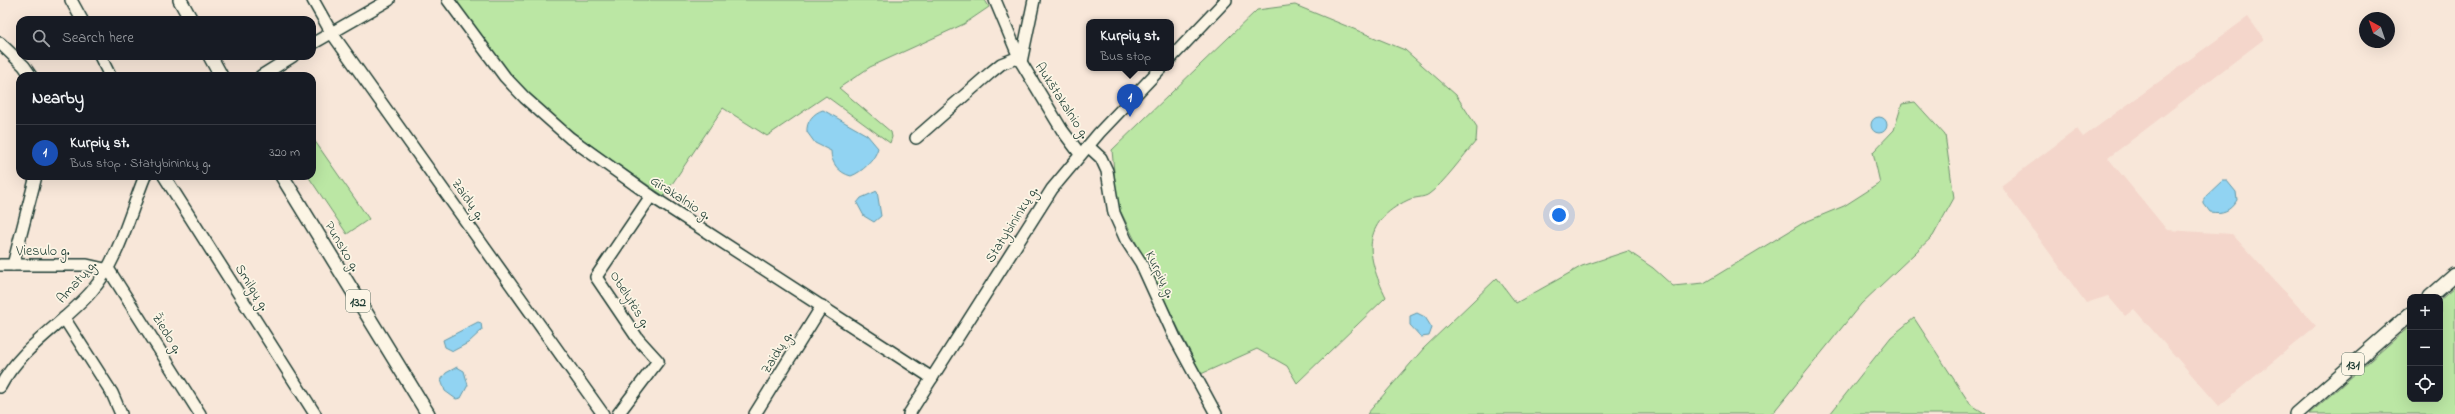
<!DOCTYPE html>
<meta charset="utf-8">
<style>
:root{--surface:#171b24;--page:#242831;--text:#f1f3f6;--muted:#9ea1a6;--line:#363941;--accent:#92a19f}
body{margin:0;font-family:"Indie Flower",sans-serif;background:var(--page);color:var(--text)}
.controls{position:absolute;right:12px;bottom:12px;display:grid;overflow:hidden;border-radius:8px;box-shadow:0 4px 16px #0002}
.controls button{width:36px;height:36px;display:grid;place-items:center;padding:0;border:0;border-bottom:1px solid var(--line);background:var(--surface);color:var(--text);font:20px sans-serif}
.compass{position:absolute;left:2359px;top:12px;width:36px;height:36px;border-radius:50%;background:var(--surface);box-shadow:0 4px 16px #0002;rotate:320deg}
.you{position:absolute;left:1559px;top:215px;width:14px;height:14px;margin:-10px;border:3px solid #fff;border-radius:50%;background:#1a73e8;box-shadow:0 0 0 6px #1a73e833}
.badge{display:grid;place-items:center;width:26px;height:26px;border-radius:50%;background:var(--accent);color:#fff;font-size:13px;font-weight:700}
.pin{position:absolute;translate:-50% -33px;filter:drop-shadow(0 1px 2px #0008)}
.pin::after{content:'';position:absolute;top:21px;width:14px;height:12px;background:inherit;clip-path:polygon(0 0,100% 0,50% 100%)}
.popup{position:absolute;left:1086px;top:19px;width:88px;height:52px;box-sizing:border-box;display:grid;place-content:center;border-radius:8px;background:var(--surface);filter:drop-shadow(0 1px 3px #0005);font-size:13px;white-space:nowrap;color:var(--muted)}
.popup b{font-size:15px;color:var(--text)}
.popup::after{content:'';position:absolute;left:50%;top:100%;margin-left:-8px;border:8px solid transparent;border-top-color:var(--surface)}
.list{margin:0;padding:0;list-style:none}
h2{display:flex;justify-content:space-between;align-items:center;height:52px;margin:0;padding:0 16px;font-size:17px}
h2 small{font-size:13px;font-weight:400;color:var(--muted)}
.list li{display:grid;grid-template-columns:26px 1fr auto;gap:12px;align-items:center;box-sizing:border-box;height:56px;padding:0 16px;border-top:1px solid var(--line)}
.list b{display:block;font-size:15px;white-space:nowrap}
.list p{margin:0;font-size:13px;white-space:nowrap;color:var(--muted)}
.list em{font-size:13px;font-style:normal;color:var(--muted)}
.icon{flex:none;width:22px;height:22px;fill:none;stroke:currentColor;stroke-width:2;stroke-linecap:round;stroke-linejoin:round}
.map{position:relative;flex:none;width:2455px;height:414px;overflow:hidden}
.search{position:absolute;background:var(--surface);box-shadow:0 4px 16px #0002;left:16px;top:16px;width:300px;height:44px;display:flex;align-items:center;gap:10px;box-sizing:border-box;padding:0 14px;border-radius:12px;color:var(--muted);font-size:15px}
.panel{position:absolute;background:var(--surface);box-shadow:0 4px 16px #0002;left:16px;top:72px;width:300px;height:108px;border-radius:12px}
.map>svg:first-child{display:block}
.built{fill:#f4d6cb}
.green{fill:#bbe7a4;stroke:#6d926c}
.water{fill:#91d3f2;stroke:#6397a6}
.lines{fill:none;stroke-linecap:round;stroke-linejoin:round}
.minor-casing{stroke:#1f3d34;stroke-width:14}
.major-casing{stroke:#1f3d34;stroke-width:16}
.minor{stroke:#fcf5e5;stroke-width:11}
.major{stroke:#fcf5e5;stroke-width:13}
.labels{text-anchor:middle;stroke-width:3.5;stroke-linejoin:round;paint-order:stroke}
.shield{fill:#fcf5e5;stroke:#617469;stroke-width:1}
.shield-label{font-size:13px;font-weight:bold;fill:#1f3d34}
.street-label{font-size:14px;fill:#1f3d34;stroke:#fcf5e5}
</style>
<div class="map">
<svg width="2455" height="414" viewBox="0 0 2455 414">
<rect width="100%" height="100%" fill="#f8e7d9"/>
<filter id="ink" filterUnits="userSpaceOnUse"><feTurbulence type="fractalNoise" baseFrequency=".025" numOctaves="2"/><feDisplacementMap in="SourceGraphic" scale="8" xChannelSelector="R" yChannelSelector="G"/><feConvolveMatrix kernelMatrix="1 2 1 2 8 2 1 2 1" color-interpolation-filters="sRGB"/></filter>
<g filter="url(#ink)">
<!-- built -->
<path class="built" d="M2248 17 2264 39 2108 158 2167 230 2232 234 2316 326 2219 406 2134 309 2125 316 2108 296 2086 303 2001 186 2077 129 2083 137Z"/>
<!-- green -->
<g class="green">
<path d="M453 0H985L989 7 964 24 870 67 839 88 891 132 892 137 890 143 826 96 767 136 723 108 664 196C612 160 559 126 514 81 492 58 472 26 453 0Z"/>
<path d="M1295 5 1405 50 1456 95 1477 127 1476 141C1464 155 1443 184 1429 194 1424 198 1414 197 1408 200 1360 223 1366 256 1386 297L1297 383 1287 366 1257 349 1201 374 1117 204 1112 150 1257 10Z"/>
<path d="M1915 102 1945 135 1954 198 1933 236 1861 304 1772 414H1367L1424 348 1497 278 1516 303 1582 266 1628 251 1653 268 1673 286 1704 283 1803 223 1844 206 1880 183 1873 152 1894 130 1902 104Z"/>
<path d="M312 137 369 219 347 234 308 176H312Z"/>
<path d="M2455 287V414H2309L2410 326V399H2440V300Z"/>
<path d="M1914 318 1970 404 1986 414H1830L1891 337Z"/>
</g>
<!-- water -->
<g class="water">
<path d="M823 110 867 135 878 148C875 160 862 172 851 176 839 173 831 163 831 151L815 143 807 132C806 122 813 113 823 110Z"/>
<circle cx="1879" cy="125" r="8"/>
<path d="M2222 181H2227L2236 192 2237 200C2230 211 2223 214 2210 212L2204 204V198Z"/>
<path d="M877 191 881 216 874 222 864 216 857 203 861 198Z"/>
<path d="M1417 313 1425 317 1432 328 1429 336 1421 337 1410 325V316Z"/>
<path d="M478 322 481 323 482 330 468 343 453 351 445 347 443 340Z"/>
<path d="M457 367 464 371 468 385 461 398 456 399 445 391 441 380 446 373Z"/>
</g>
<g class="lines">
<!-- minor casing -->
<g class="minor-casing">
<g id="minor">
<path d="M71 0 82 20"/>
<path d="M313 0 331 32 603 414"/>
<path d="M448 0 505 77 525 98 570 138 651 196 932 378"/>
<path d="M995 0 1021 62 1062 130 1080 154"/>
<path d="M0 43 24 66 31 76"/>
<path d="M312 44 389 0"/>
<path d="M100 56 110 76"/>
<path d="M1171 58 1226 0"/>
<path d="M1021 62 1034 0"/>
<path d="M261 76 293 56"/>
<path d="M916 138 990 73 1001 64 1019 57"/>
<path d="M1088 146 1101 158 1107 171 1114 213 1126 240 1141 263 1176 340 1216 414"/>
<path d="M164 176 315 414"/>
<path d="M0 265H87L109 270 200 414"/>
<path d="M13 265 36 176"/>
<path d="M64 318 112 393 121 414"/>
<path d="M0 387C21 347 62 325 91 292 119 260 129 215 145 176"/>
<path d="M618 414 658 361 638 339 596 277 651 196"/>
<path d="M755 414 822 306"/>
<path d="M909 414 1052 189 1099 133 1161 68"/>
</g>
</g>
<!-- major casing -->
<g class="major-casing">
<g id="major">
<path d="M180 0 191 20"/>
<path d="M210 56 221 76"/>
<path d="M282 176 428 414"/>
<path d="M2430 297 2455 275"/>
<path d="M2296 414 2410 314"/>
</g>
</g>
<!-- minor -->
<use href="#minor" class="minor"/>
<!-- major -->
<use href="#major" class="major"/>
</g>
</g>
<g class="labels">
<!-- shield labels -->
<g class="shield">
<rect x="346" y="290" width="24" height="22" rx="3"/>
<rect x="2342" y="353" width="22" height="22" rx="3"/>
</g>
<g class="shield-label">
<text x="358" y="306">132</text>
<text x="2353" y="369">131</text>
</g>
<!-- street labels -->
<g class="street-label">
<text transform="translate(1063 100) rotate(57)" y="5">Aukštakalnio g.</text>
<text transform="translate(681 197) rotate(33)" y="5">Girakalnio g.</text>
<text transform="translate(469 199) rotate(55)" y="5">Zaidų g.</text>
<text transform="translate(1011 224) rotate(-58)" y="5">Statybininkų g.</text>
<text transform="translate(343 246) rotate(59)" y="5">Punsko g.</text>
<text x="43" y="255">Viesulo g.</text>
<text transform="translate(1161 274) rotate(64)" y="5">Kurpių g.</text>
<text transform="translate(76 281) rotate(-48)" y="5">Amatų g.</text>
<text transform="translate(253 287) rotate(58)" y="5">Smilgų g.</text>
<text transform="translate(631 299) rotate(58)" y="5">Obelytės g.</text>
<text transform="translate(168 333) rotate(58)" y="5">Žiedo g.</text>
<text transform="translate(776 352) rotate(-58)" y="5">Zaidų g.</text>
</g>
</g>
</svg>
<div class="controls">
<button>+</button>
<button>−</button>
<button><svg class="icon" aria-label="locate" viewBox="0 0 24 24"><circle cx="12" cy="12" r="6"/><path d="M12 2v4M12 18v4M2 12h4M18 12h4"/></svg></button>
</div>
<svg class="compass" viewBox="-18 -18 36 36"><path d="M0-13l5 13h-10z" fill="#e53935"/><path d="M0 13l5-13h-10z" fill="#9ea1a6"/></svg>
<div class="you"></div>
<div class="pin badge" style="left:1130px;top:117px;background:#1a4fb4">1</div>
<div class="popup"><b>Kurpių st.</b>Bus stop</div>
<div class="search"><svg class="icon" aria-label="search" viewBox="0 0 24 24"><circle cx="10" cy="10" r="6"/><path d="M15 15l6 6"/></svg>Search here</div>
<section class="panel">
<h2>Nearby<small></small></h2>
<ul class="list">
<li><span class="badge" style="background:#1a4fb4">1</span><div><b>Kurpių st.</b><p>Bus stop · Statybininkų g.</p></div><em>320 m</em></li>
</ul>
</section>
</div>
